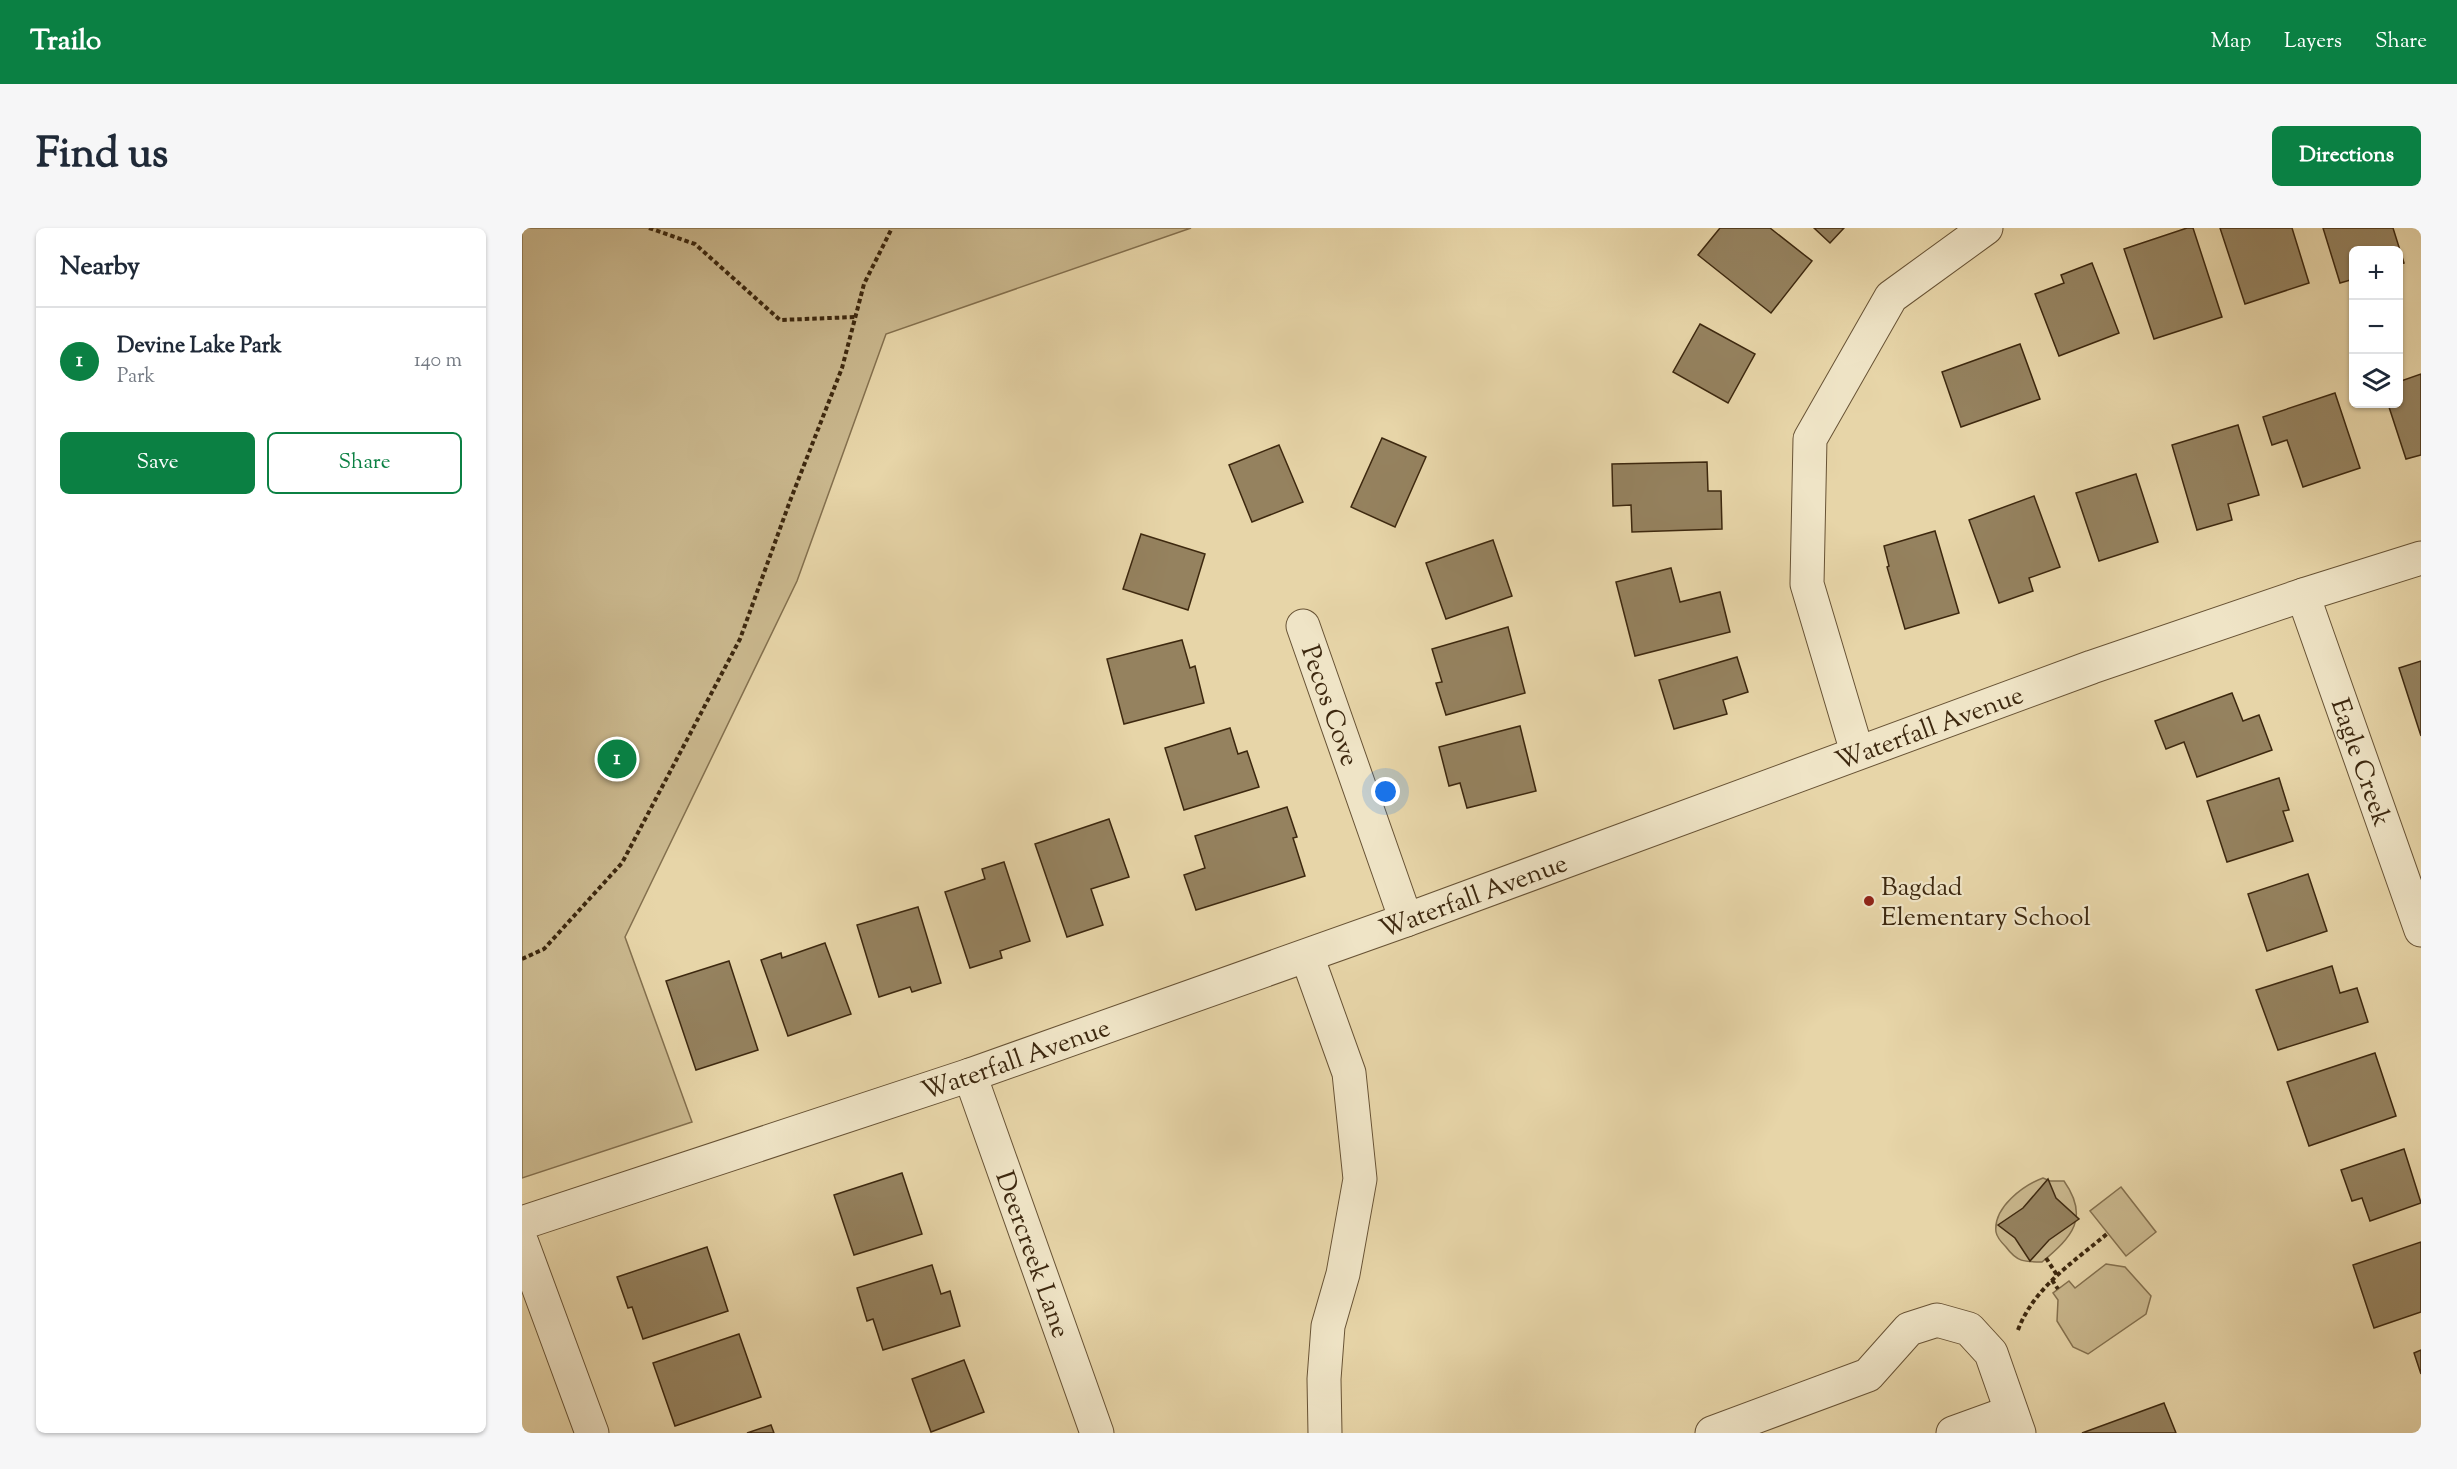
<!DOCTYPE html>
<meta charset="utf-8">
<style>
:root{--surface:#fff;--page:#f6f6f7;--text:#1f2937;--muted:#747a83;--line:#e0e1e3;--accent:#0b8043}
body{margin:0;font-family:"Sorts Mill Goudy",serif;background:var(--page);color:var(--text)}
.controls{position:absolute;right:18px;top:18px;display:grid;overflow:hidden;border-radius:9px;box-shadow:0 2px 4px #0004}
.controls button{width:54px;height:54px;display:grid;place-items:center;padding:0;border:0;border-bottom:2px solid var(--line);background:var(--surface);color:var(--text);font:30px sans-serif}
.you{position:absolute;left:864px;top:564px;width:21px;height:21px;margin:-15px;border:4px solid #fff;border-radius:50%;background:#1a73e8;box-shadow:0 0 0 9px #1a73e833}
.badge{display:grid;place-items:center;width:39px;height:39px;border-radius:50%;background:var(--accent);color:#fff;font-size:20px;font-weight:700}
.pin{position:absolute;translate:-50% -50%;border:3px solid #fff;box-shadow:0 2px 6px #0006}
.list{margin:0;padding:0;list-style:none}
h2{display:flex;justify-content:space-between;align-items:center;height:78px;margin:0;padding:0 24px;font-size:26px}
h2 small{font-size:20px;font-weight:400;color:var(--muted)}
.list li{display:grid;grid-template-columns:39px 1fr auto;gap:18px;align-items:center;box-sizing:border-box;height:108px;padding:0 24px;border-top:2px solid var(--line)}
.list b{display:block;font-size:22px;white-space:nowrap}
.list p{margin:0;font-size:20px;white-space:nowrap;color:var(--muted)}
.list em{font-size:20px;font-style:normal;color:var(--muted)}
.actions{display:flex;gap:12px;padding:18px 24px}
.actions a{flex:1;padding:14px 0;border:2px solid var(--accent);border-radius:9px;text-align:center;font-size:21px;color:var(--accent)}
.actions .main{background:var(--accent);color:#fff}
.icon{flex:none;width:33px;height:33px;fill:none;stroke:currentColor;stroke-width:2;stroke-linecap:round;stroke-linejoin:round}
.map{position:relative;flex:none;width:1899px;height:1205px;overflow:hidden;border-radius:9px}
header{display:flex;align-items:center;gap:36px;box-sizing:border-box;height:84px;padding:0 30px;background:var(--accent);color:#fff}
header strong{font-size:28px}
nav{display:flex;gap:33px;margin-inline-start:auto;font-size:21px}
.intro{display:flex;align-items:center;justify-content:space-between;box-sizing:border-box;height:144px;padding:0 36px}
h1{margin:0;font-size:42px}
.button{padding:15px 27px;border-radius:9px;background:var(--accent);color:#fff;font-size:21px;font-weight:700}
main{display:flex;gap:36px;padding:0 36px}
aside{flex:1;background:var(--surface);border-radius:9px;box-shadow:0 2px 4px #0004}
.map>svg:first-child{display:block}
.green{fill:#cab88e;stroke:#84704e;stroke-width:1.5}
.building{fill:#95825f;stroke:#3d280f;stroke-width:1.5}
.lines{fill:none;stroke-linecap:round;stroke-linejoin:round}
.minor-casing{stroke:#685335;stroke-width:35}
.path{stroke:#3d280f;stroke-width:4;stroke-dasharray:4.5 3;stroke-linecap:butt}
.minor{stroke:#efe4c6;stroke-width:33}
.poi-dot{fill:#8f2418;stroke:#efe4c6;stroke-width:2}
.labels{text-anchor:middle;stroke-width:4.5;stroke-linejoin:round;paint-order:stroke}
.street-label{font-size:26px;fill:#3d280f;stroke:#efe4c6}
.poi-label{font-size:26px;fill:#3d280f;stroke:#efe4c6;text-anchor:start}
</style>
<header>
<strong>Trailo</strong>
<nav><a>Map</a><a>Layers</a><a>Share</a></nav>
</header>
<div class="intro"><h1>Find us</h1><a class="button">Directions</a></div>
<main>
<aside>
<h2>Nearby<small></small></h2>
<ul class="list">
<li><span class="badge">1</span><div><b>Devine Lake Park</b><p>Park</p></div><em>140 m</em></li>
</ul>
<div class="actions"><a class="main">Save</a><a>Share</a></div>
</aside>
<div class="map">
<svg width="1899" height="1205" viewBox="0 0 1899 1205">
<rect width="100%" height="100%" fill="#e7d5a8"/>
<filter id="stains"><feTurbulence type="fractalNoise" baseFrequency=".00333" numOctaves="4"/><feColorMatrix values="0 0 0 0 .2 0 0 0 0 .09 0 0 0 0 .02 0 0 0 .5 -.17"/></filter>
<radialGradient id="worn" r=".72"><stop offset=".6" stop-color="#630" stop-opacity="0"/><stop offset="1" stop-color="#630" stop-opacity=".3"/></radialGradient>
<!-- green -->
<g class="green">
<path d="M0 0H669L364 106 275 353 103 709 170 894 0 950Z"/>
<path d="M1521 950 1528 953H1542C1568 990 1550 1009 1520 1034 1502 1034 1495 1034 1484 1019 1480 1015 1475 1010 1474 1004 1471 979 1502 957 1521 950Z"/>
<path d="M1599 959 1634 1004 1604 1028 1568 983Z"/>
<path d="M1584 1036 1603 1039 1629 1068 1624 1086 1566 1126 1551 1119 1535 1093 1536 1072 1531 1065 1547 1053 1553 1060Z"/>
</g>
<!-- building -->
<g class="building">
<path d="M1198 0H1248L1290 33 1249 85 1176 27Z"/>
<path d="M1292 0H1322L1308 15Z"/>
<path d="M1665 0H1671L1700 89 1632 111 1602 21Z"/>
<path d="M1698 0H1770L1787 55 1723 76Z"/>
<path d="M1801 0H1871L1882 35 1876 37V22H1832V51L1818 55Z"/>
<path d="M1570 35 1597 105 1537 128 1513 66 1542 55 1539 47Z"/>
<path d="M1178 96 1233 126 1206 175 1151 144Z"/>
<path d="M1498 116 1518 171 1439 199 1420 144Z"/>
<path d="M1899 146V227L1884 231 1866 176H1876V154Z"/>
<path d="M1813 165 1838 240 1781 259 1765 212 1750 217 1741 189Z"/>
<path d="M1716 197 1737 267 1706 276 1710 292 1675 302 1650 217Z"/>
<path d="M860 210 904 229 873 299 829 279Z"/>
<path d="M757 217 781 274 730 294 707 237Z"/>
<path d="M1185 234 1186 263H1199L1200 301 1110 304 1109 277 1091 278 1090 236Z"/>
<path d="M1614 246 1636 314 1577 333 1554 265Z"/>
<path d="M1512 268 1538 339 1507 350 1511 363 1477 375 1447 292Z"/>
<path d="M1413 303 1437 385 1383 401 1365 339 1367 338 1362 318Z"/>
<path d="M619 306 683 326 666 382 601 361Z"/>
<path d="M971 312 990 368 924 391 904 335Z"/>
<path d="M1149 340 1158 374 1198 364 1208 404 1113 428 1094 354Z"/>
<path d="M986 399 1003 465 924 487 914 455 920 454 910 421Z"/>
<path d="M660 412 668 440 673 438 682 475 602 496 585 431Z"/>
<path d="M1215 429 1226 464 1201 472 1205 486 1152 501 1137 452Z"/>
<path d="M1899 433V508L1877 440Z"/>
<path d="M1710 465 1721 493 1737 487 1750 522 1675 549 1662 514 1644 521 1633 493Z"/>
<path d="M998 498 1014 563 945 580 938 555 927 558 917 519Z"/>
<path d="M708 500 716 526 725 523 737 559 662 582 643 520Z"/>
<path d="M1757 550 1767 582 1761 583 1771 613 1705 634 1685 573Z"/>
<path d="M765 579 775 609 771 610 783 648 674 682 662 647 683 640 673 608Z"/>
<path d="M587 591 607 649 569 661 581 697 545 709 513 616Z"/>
<path d="M482 634 508 713 478 723 480 730 448 740 423 664 463 651 460 641Z"/>
<path d="M1786 646 1805 703 1745 723 1726 666Z"/>
<path d="M396 679 419 755 390 764 388 759 357 769 335 697Z"/>
<path d="M303 715 329 786 266 808 239 732 259 725 260 730Z"/>
<path d="M207 733 236 822 174 842 144 753Z"/>
<path d="M1810 738 1818 765 1835 760 1846 794 1756 822 1734 762Z"/>
<path d="M1853 825 1874 888 1787 918 1765 854Z"/>
<path d="M1882 921 1899 975 1848 993 1840 970 1830 973 1819 942Z"/>
<path d="M380 945 400 1006 332 1027 312 967Z"/>
<path d="M1526 951 1534 970 1557 991 1527 1012 1508 1033 1493 1010 1476 997 1501 980Z"/>
<path d="M1899 1014V1084L1852 1100 1831 1037Z"/>
<path d="M185 1019 206 1083 121 1111 110 1079 106 1080 95 1049Z"/>
<path d="M410 1037 419 1066 428 1063 438 1098 361 1122 351 1091 345 1093 335 1060Z"/>
<path d="M217 1106 239 1169 153 1198 131 1135Z"/>
<path d="M1899 1122V1146L1892 1125Z"/>
<path d="M442 1132 462 1184 409 1204 390 1151Z"/>
<path d="M1642 1175 1654 1205H1560Z"/>
<path d="M249 1197 252 1205H225Z"/>
</g>
<g class="lines">
<!-- minor casing -->
<g class="minor-casing">
<g id="minor">
<path id="s1" d="M1781 367 1899 702"/>
<path id="s2" d="M781 398 884 692"/>
<path d="M1335 524 1285 356 1288 211 1369 69 1464 0"/>
<path d="M785 728 827 845 838 951 821 1046 806 1098 802 1151 803 1205"/>
<path id="s3" d="M448 847 575 1205"/>
<path id="s4" d="M0 995 448 847 884 692 1570 439 1781 367 1899 330"/>
<path d="M0 1015 70 1205"/>
<path d="M1190 1205 1346 1147 1387 1101 1415 1092 1447 1101 1469 1125 1497 1205"/>
<path d="M1431 1205 1489 1184"/>
</g>
</g>
<!-- path -->
<g class="path">
<path d="M127 0 173 16 258 92 333 89"/>
<path d="M0 731 22 721 100 635 218 411 268 273 320 140 342 56 370 0"/>
<path d="M1524 1030 1535 1047"/>
<path d="M1530 1052 1536 1061"/>
<path d="M1496 1102C1512 1059 1553 1033 1586 1005"/>
</g>
<!-- minor -->
<use href="#minor" class="minor"/>
</g>
<!-- markers -->
<circle class="poi-dot" cx="1347" cy="673" r="6"/>
<g class="labels">
<!-- street labels -->
<g class="street-label">
<text dy="9" stroke="none"><textPath href="#s2" startOffset="84">Pecos Cove</textPath></text>
<text dy="9" stroke="none"><textPath href="#s4" startOffset="1492">Waterfall Avenue</textPath></text>
<text dy="9" stroke="none"><textPath href="#s1" startOffset="177">Eagle Creek</textPath></text>
<text dy="9" stroke="none"><textPath href="#s4" startOffset="1006">Waterfall Avenue</textPath></text>
<text dy="9" stroke="none"><textPath href="#s4" startOffset="520">Waterfall Avenue</textPath></text>
<text dy="9" stroke="none"><textPath href="#s3" startOffset="190">Deercreek Lane</textPath></text>
</g>
<!-- poi labels -->
<g class="poi-label">
<text x="1359" y="667">Bagdad<tspan x="1359" dy="30">Elementary School</tspan></text>
</g>
</g>
<rect width="100%" height="100%" filter="url(#stains)"/>
<rect width="100%" height="100%" fill="url(#worn)"/>
</svg>
<div class="controls">
<button>+</button>
<button>−</button>
<button><svg class="icon" aria-label="layers" viewBox="0 0 24 24"><path d="M12 4l9 5-9 5-9-5zM3 14l9 5 9-5"/></svg></button>
</div>
<div class="you"></div>
<div class="pin badge" style="left:95px;top:531px">1</div>
</div>
</main>
